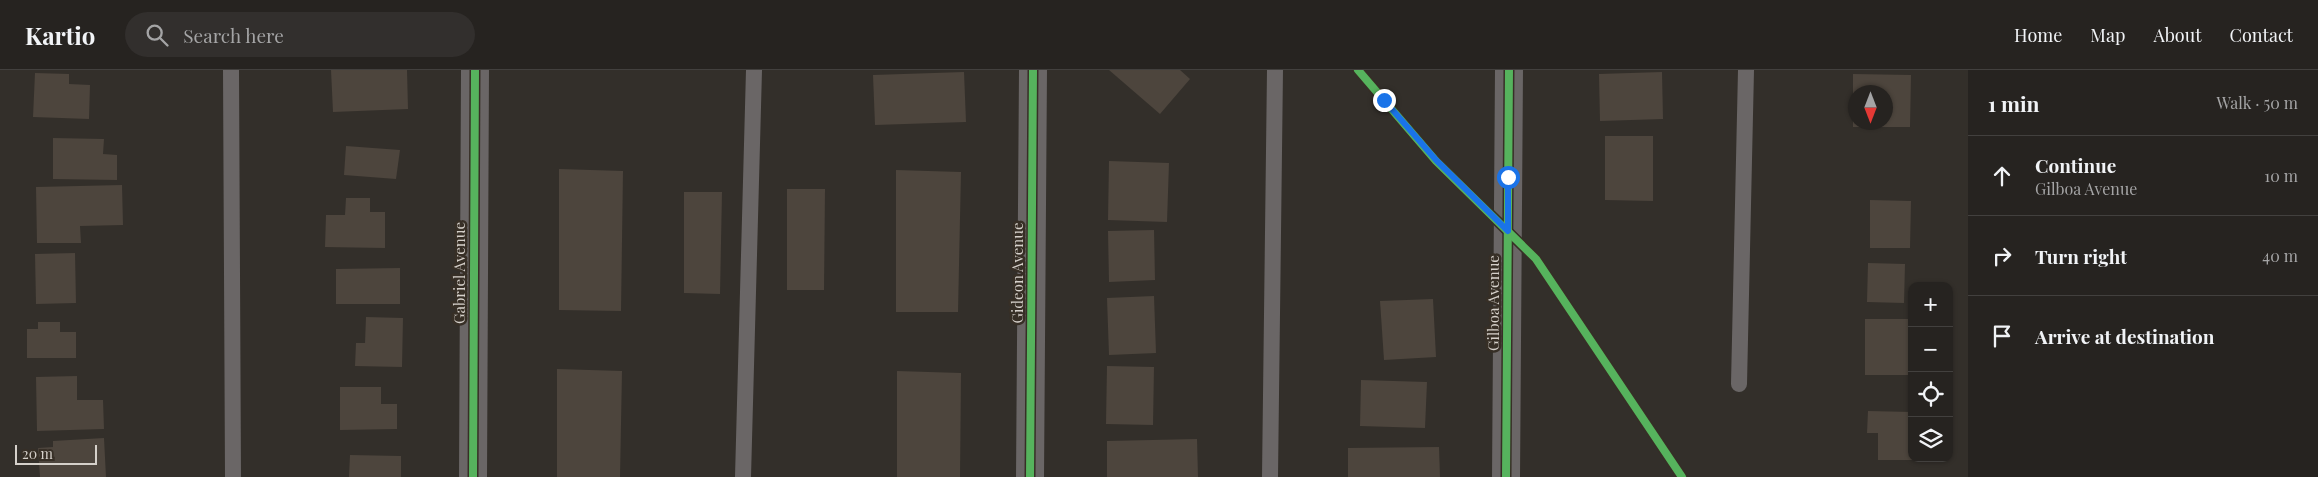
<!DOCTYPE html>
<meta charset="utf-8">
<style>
:root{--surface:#262320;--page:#322f2d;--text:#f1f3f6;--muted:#a4a4a5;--line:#42403e}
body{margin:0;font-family:"Playfair Display",serif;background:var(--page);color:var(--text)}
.controls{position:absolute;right:15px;bottom:15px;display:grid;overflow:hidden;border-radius:10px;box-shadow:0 1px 4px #0004}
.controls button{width:45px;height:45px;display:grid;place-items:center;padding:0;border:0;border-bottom:1px solid var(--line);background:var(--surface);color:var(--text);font:25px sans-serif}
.compass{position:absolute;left:1848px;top:15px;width:45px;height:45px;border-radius:50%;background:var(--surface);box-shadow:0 1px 4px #0004;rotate:180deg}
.scale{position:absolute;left:15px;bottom:12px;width:82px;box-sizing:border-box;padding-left:5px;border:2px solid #d5d0ca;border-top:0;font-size:14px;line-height:18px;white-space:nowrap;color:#d5d0ca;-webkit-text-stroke:4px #372f26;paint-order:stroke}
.stop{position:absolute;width:15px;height:15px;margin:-11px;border:4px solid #1a73e8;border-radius:50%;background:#fff}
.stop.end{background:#1a73e8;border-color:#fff;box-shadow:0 1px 5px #0008}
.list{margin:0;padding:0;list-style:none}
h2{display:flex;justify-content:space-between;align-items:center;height:65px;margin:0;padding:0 20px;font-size:21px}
h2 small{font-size:16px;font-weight:400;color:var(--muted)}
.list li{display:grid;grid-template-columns:32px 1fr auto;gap:15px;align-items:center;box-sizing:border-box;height:80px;padding:0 20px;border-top:1px solid var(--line)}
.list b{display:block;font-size:19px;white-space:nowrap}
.list p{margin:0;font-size:16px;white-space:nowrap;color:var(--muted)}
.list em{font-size:16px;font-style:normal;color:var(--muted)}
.icon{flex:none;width:28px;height:28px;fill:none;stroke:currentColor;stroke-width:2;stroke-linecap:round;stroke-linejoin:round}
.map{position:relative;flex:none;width:1968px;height:407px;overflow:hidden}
header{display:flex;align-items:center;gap:30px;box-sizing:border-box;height:70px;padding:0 25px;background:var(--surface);border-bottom:1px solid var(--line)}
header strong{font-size:24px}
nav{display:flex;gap:28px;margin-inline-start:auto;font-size:18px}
.search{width:350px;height:45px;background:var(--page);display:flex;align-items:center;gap:12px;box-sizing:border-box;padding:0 18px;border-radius:28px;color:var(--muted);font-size:19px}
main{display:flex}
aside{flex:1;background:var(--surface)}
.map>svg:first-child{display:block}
.building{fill:#4d453d;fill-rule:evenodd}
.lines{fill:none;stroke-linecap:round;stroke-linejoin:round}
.service{stroke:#6a6666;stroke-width:16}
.minor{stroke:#6a6666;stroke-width:28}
.cycleway-casing{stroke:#372f26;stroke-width:11}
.cycleway{stroke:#56b35d;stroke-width:8}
.route{stroke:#1a73e8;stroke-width:6}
.labels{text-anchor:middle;stroke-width:5;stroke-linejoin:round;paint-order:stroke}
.street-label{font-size:15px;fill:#d5d0ca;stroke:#372f26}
</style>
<header>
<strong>Kartio</strong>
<div class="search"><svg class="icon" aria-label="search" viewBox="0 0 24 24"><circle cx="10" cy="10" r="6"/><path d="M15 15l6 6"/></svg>Search here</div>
<nav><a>Home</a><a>Map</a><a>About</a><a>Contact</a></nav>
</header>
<main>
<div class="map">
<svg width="1968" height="407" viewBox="0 0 1968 407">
<rect width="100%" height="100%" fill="#332f2a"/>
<!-- building -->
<g class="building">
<path d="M331 0H407L408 39 333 42Z"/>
<path d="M1109 0H1180L1190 9 1160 44Z"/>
<path d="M964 2 966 52 875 55 873 5Z"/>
<path d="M1662 2 1663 49 1600 51 1599 4Z"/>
<path d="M35 3 69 4V14L90 15 89 49 33 47Z"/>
<path d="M1853 4 1911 5 1910 57H1853ZM1856 22H1886V52H1856Z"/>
<path d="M1605 66H1653V131L1605 130Z"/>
<path d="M53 68 104 69 103 84 117 85V110L53 109Z"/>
<path d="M346 76 400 80 396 109 344 105Z"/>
<path d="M1109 91 1169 93 1167 152 1108 150Z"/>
<path d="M559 99 623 101 621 241 559 240Z"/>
<path d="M896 100 961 102 958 242H896Z"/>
<path d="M122 115 123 155 80 156 81 173H37L36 117Z"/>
<path d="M787 119H825L824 220H787Z"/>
<path d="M684 122H722L720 224 684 223Z"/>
<path d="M346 128H370V142H385V178L325 177 326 145H345Z"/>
<path d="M1870 130 1911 131 1910 178H1870Z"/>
<path d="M1154 160 1155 210 1109 212 1108 161Z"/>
<path d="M75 183 76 233 36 234 35 184Z"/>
<path d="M1868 193 1905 194 1904 233 1867 232Z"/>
<path d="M400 198V234H336V199Z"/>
<path d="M1154 226 1156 283 1109 285 1107 228Z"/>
<path d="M1433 229 1436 287 1384 290 1380 231Z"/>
<path d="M366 247 403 248 402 297 355 296 356 273H365Z"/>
<rect x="1865" y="249" width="45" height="56"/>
<path d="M38 252H60V262H76V288H27V259H38Z"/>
<path d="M1107 296 1154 297 1153 355 1106 354Z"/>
<path d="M557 299 622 301 620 407H557Z"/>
<path d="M897 301 961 303 960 407H897Z"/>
<path d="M77 306V330H103L104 359 37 361 36 307Z"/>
<path d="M1361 310 1427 312 1425 358 1360 356Z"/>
<path d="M340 317H381V334H397V359L340 360Z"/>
<path d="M1868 341 1912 342V388L1914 390H1878V363H1867Z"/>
<path d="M104 368 106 407H40L38 378 53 377V371Z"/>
<path d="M1197 369 1198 407H1107V371Z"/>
<path d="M1439 377 1440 407H1348V378Z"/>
<path d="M350 385 401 386V407H349Z"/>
</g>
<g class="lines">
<!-- service -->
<g class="service">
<path d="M231 0 233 407"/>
<path d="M1739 314 1746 0"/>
<path d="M743 407 754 0"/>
<path d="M1270 407 1275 0"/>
</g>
<!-- minor -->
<g class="minor">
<path d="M473 407 475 0"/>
<path d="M1030 407 1033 0"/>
<path d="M1506 407 1509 0"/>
</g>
<!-- cycleway casing -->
<g class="cycleway-casing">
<g id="cycleway">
<path d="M1358 0 1436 91 1536 189 1682 407"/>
<path d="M473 407 475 0"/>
<path d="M1030 407 1033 0"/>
<path d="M1506 407 1509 0"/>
</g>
</g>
<!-- cycleway -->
<use href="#cycleway" class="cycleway"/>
</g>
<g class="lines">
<!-- route -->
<path class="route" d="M1384 30 1436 90 1508 161V107"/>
</g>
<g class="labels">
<!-- street labels -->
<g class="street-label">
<text transform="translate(460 203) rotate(-90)" y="5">Gabriel Avenue</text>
<text transform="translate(1018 203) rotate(-90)" y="5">Gideon Avenue</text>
<text transform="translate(1494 233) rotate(-90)" y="5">Gilboa Avenue</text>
</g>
</g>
</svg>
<div class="controls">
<button>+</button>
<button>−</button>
<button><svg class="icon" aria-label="locate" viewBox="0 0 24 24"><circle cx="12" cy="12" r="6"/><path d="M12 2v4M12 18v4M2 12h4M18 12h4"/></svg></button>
<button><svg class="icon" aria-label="layers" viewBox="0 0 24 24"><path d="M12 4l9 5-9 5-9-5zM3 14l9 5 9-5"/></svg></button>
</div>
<svg class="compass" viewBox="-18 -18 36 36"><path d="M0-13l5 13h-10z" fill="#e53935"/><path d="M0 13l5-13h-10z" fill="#a4a4a5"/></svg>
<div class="scale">20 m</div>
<div class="stop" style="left:1508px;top:107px"></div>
<div class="stop end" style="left:1384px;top:30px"></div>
</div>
<aside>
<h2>1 min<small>Walk · 50 m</small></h2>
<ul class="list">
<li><svg class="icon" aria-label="ahead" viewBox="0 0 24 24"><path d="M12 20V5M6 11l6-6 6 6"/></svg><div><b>Continue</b><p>Gilboa Avenue</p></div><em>10 m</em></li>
<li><svg class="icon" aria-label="right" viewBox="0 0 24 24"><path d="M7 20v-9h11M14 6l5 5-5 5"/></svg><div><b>Turn right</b></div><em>40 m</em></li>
<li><svg class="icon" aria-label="arrive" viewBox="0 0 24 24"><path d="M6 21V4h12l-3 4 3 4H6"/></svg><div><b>Arrive at destination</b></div></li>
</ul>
</aside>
</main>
